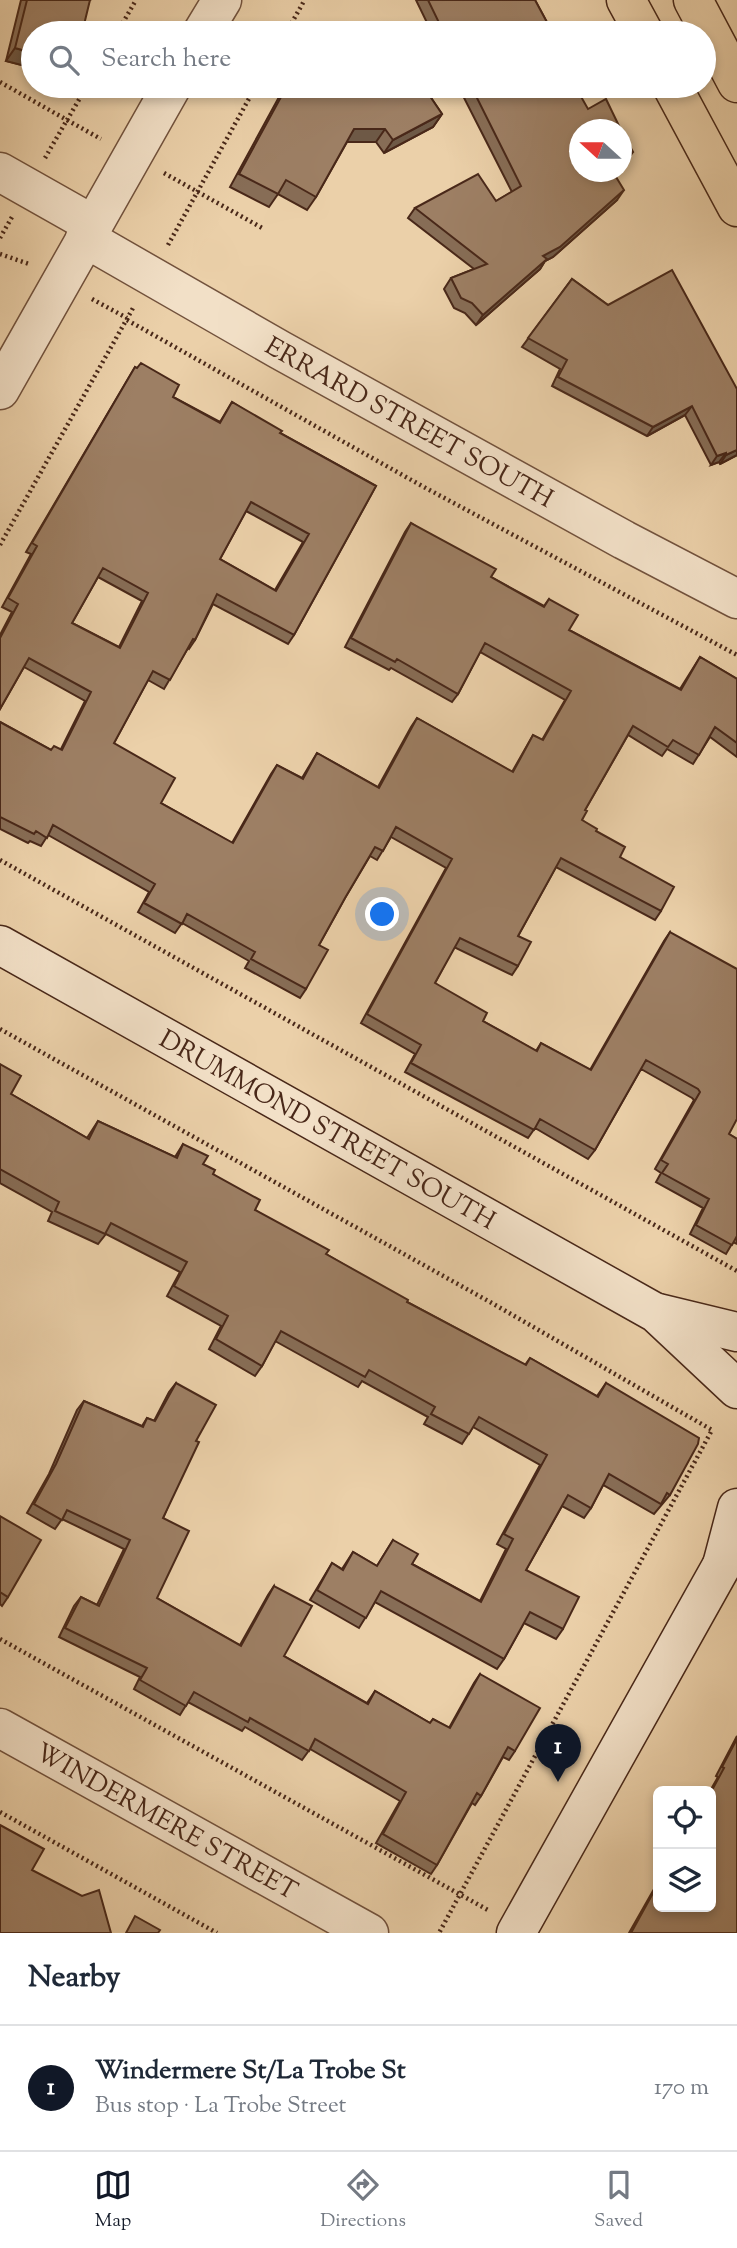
<!DOCTYPE html>
<meta charset="utf-8">
<style>
:root{--surface:#fff;--page:#f2f2f3;--text:#1f2937;--muted:#747a83;--line:#e0e1e3;--accent:#111827}
body{margin:0;font-family:"Sorts Mill Goudy",serif;background:var(--page);color:var(--text)}
.controls{position:absolute;right:21px;bottom:21px;display:grid;overflow:hidden;border-radius:10px;box-shadow:0 4px 10px #0003}
.controls button{width:63px;height:63px;display:grid;place-items:center;padding:0;border:0;border-bottom:2px solid var(--line);background:var(--surface);color:var(--text);font:35px sans-serif}
.compass{position:absolute;left:569px;top:119px;width:63px;height:63px;border-radius:50%;background:var(--surface);box-shadow:0 4px 10px #0003;rotate:291deg}
.you{position:absolute;left:383px;top:915px;width:24px;height:24px;margin:-18px;border:5px solid #fff;border-radius:50%;background:#1a73e8;box-shadow:0 0 0 10px #1a73e833}
.badge{display:grid;place-items:center;width:46px;height:46px;border-radius:50%;background:var(--accent);color:#fff;font-size:23px;font-weight:700}
.pin{position:absolute;translate:-50% -58px;filter:drop-shadow(0 2px 4px #0008)}
.pin::after{content:'';position:absolute;top:37px;width:24px;height:21px;background:inherit;clip-path:polygon(0 0,100% 0,50% 100%)}
.list{margin:0;padding:0;list-style:none}
h2{display:flex;justify-content:space-between;align-items:center;height:91px;margin:0;padding:0 28px;font-size:30px}
h2 small{font-size:23px;font-weight:400;color:var(--muted)}
.list li{display:grid;grid-template-columns:46px 1fr auto;gap:21px;align-items:center;box-sizing:border-box;height:126px;padding:0 28px;border-top:2px solid var(--line)}
.list b{display:block;font-size:26px;white-space:nowrap}
.list p{margin:0;font-size:23px;white-space:nowrap;color:var(--muted)}
.list em{font-size:23px;font-style:normal;color:var(--muted)}
.icon{flex:none;width:38px;height:38px;fill:none;stroke:currentColor;stroke-width:2;stroke-linecap:round;stroke-linejoin:round}
.map{position:relative;flex:none;width:737px;height:1933px;overflow:hidden}
.search{position:absolute;background:var(--surface);box-shadow:0 4px 10px #0003;left:21px;right:21px;top:21px;height:77px;display:flex;align-items:center;gap:18px;box-sizing:border-box;padding:0 24px;border-radius:38px;color:var(--muted);font-size:26px}
.sheet{height:217px;background:var(--surface)}
nav{display:flex;justify-content:space-around;align-items:center;box-sizing:border-box;height:98px;border-top:2px solid var(--line);background:var(--surface);font-size:19px;color:var(--muted)}
nav a{display:grid;justify-items:center;gap:4px}
nav .on{color:var(--accent)}
.map>svg:first-child{display:block}
.lines{fill:none;stroke-linecap:round;stroke-linejoin:round}
.minor-casing{stroke:#72523d;stroke-width:41}
.secondary-casing{stroke:#492819;stroke-width:41}
.trunk-casing{stroke:#492819;stroke-width:41}
.path{stroke:#492819;stroke-width:4.5;stroke-dasharray:2 3.5;stroke-linecap:butt}
.minor{stroke:#f2e0c7;stroke-width:38}
.secondary{stroke:#f2e0c7;stroke-width:38}
.trunk{stroke:#ebd0a9;stroke-width:38}
.wall{fill:#876d56;stroke:#492819;stroke-width:2;fill-rule:evenodd}
.shaded-wall{fill:#6e5946;stroke:#492819;stroke-width:2}
.building{fill:#9d7f64;stroke:#492819;stroke-width:2;fill-rule:evenodd}
.labels{text-anchor:middle;stroke-width:5;stroke-linejoin:round;paint-order:stroke}
.street-label{font-size:26px;fill:#492819;stroke:#f2e0c7}
</style>
<div class="map">
<svg width="737" height="1933" viewBox="0 0 737 1933">
<rect width="100%" height="100%" fill="#ebd0a9"/>
<filter id="stains"><feTurbulence type="fractalNoise" baseFrequency=".00286" numOctaves="4"/><feColorMatrix values="0 0 0 0 .2 0 0 0 0 .09 0 0 0 0 .02 0 0 0 .5 -.17"/></filter>
<radialGradient id="worn" r=".72"><stop offset=".6" stop-color="#630" stop-opacity="0"/><stop offset="1" stop-color="#630" stop-opacity=".3"/></radialGradient>
<g class="lines">
<!-- minor casing -->
<g class="minor-casing">
<g id="minor">
<path d="M202 33 222 0"/>
<path d="M0 172 92 224"/>
<path id="s1" d="M85 238 280 350 624 540 737 599"/>
<path d="M0 390 172 86"/>
<path id="s2" d="M0 1728 369 1933"/>
</g>
</g>
<!-- secondary casing -->
<g class="secondary-casing">
<g id="secondary">
<path id="s3" d="M0 945 656 1313 737 1389"/>
<path d="M658 1313 737 1332"/>
<path d="M722 1565 737 1508"/>
<path d="M516 1933 722 1565 737 1549"/>
</g>
</g>
<!-- trunk casing -->
<g class="trunk-casing">
<g id="trunk">
<path d="M626 0 644 33"/>
<path d="M693 0 737 83"/>
<path d="M672 86 737 207"/>
</g>
</g>
<!-- path -->
<g class="path">
<path d="M117 33 136 0"/>
<path d="M286 33 304 1"/>
<path d="M0 82 67 120 87 86"/>
<path d="M45 158 67 120 101 139"/>
<path d="M164 173 264 229"/>
<path d="M0 238 12 217"/>
<path d="M168 245 256 86"/>
<path d="M0 254 29 264"/>
<path d="M92 299 127 318"/>
<path d="M127 320 422 486 737 655"/>
<path d="M0 545 133 308"/>
<path d="M0 860 737 1271"/>
<path d="M0 1029 490 1302 712 1430 439 1933"/>
<path d="M0 1639 488 1910"/>
<path d="M0 1812 217 1933"/>
</g>
<!-- minor -->
<use href="#minor" class="minor"/>
<!-- secondary -->
<use href="#secondary" class="secondary"/>
<!-- trunk -->
<use href="#trunk" class="trunk"/>
</g>
<!-- wall -->
<g class="wall">
<path d="M21 0H90L33 33V68L6 61Z"/>
<path d="M416 0H535L549 26 546 30 548 33H432Z"/>
<path d="M285 86H423L442 114 433 127 384 153 376 142H347L316 197 307 210 278 194 269 207 230 187Z"/>
<path d="M458 86H575L579 130 617 200 553 257 545 261 540 269 476 325 465 313 454 308 444 289 451 278 474 269 408 218 415 208 496 201 512 192Z"/>
<path d="M572 279 608 305 737 389V455L720 464 719 462 711 465 685 415 647 436 552 386 560 369 522 347Z"/>
<path d="M135 367 173 397 220 422 232 402 280 433 376 486 294 635 288 644 213 604 195 640 189 649 188 648 164 689 148 680 114 743 161 803 232 843 271 774 277 765 302 778 317 753 378 787 411 727 417 718 512 772 533 735 542 740 565 700 480 652 458 694 452 702 391 668 389 670 345 647 405 532 411 523 491 577 544 606 549 599 569 630 680 689 700 657 737 679V757L710 737 693 764 667 749 662 756 628 735 585 810 582 820 596 831 620 857 661 911 655 920 556 867 518 936V966L512 975 454 947 435 983 483 1021 536 1051 541 1043 590 1070 664 941 670 932 729 1134 737 1139V1244L733 1242 726 1254 690 1234 703 1208 656 1182 661 1173 655 1169 694 1100 692 1098 641 1069 595 1150 588 1159 535 1128 528 1138 405 1072 415 1054 361 1023 446 868 391 837 377 860 370 856 345 898 319 945 306 989 300 998 245 968 249 961 182 923 175 933 138 912 149 892 48 835 41 846 30 841 28 843 0 829V722L51 750 61 749 85 701 24 667 0 709V635L12 612 2 607 31 554 26 552ZM246 511 303 542 275 590 220 559ZM98 577 142 601 119 647 72 623Z"/>
<path d="M0 1064 11 1094 87 1138 98 1121 175 1157 183 1144 213 1174 255 1210 326 1254 407 1302 525 1365 530 1358 597 1396 606 1383 670 1495 654 1514 603 1485 591 1508 584 1518 562 1506 526 1570 563 1629 556 1639 524 1623 504 1659 497 1669 375 1602 359 1628 310 1600 332 1563 342 1569 353 1552 377 1566 393 1540 412 1564 480 1601 506 1549 497 1544 540 1465 473 1427 462 1444 424 1424 428 1417 362 1381 358 1387 275 1341 262 1366 255 1376 209 1349 221 1326 167 1296 180 1272 106 1234 98 1244 48 1221 52 1212 0 1183Z"/>
<path d="M176 1383 196 1441 163 1518 157 1598 240 1645 268 1595 274 1586 284 1656 367 1703 375 1691 430 1723 433 1719 449 1728 474 1683 480 1674 515 1751 509 1760 503 1757 481 1796 475 1805 472 1803 437 1865 431 1874 376 1843 400 1801 310 1749 302 1760 245 1727 242 1731 188 1702 180 1715 134 1689 140 1677 59 1637 74 1606 81 1597 97 1605 124 1549 62 1519 55 1529 27 1513 49 1474 77 1410 84 1401 142 1426 147 1418 154 1421 169 1392Z"/>
<path d="M0 1516 8 1597 2 1606 0 1604Z"/>
<path d="M737 1736V1933H629L658 1882V1907L710 1791 718 1777 716 1776Z"/>
</g>
<!-- shaded-wall -->
<g class="shaded-wall">
<path d="M15 48 33 53V68L6 61Z"/>
<path d="M442 114 433 127 384 153 393 140Z"/>
<path d="M354 129H385L376 142H345Z"/>
<path d="M633 152 626 162 621 165V159Z"/>
<path d="M624 190 617 200 553 257 545 261 540 269 476 325 483 315 543 256Z"/>
<path d="M692 406 685 415 647 436 653 427Z"/>
<path d="M737 450V455L720 464 726 455Z"/>
<path d="M726 453 719 462 711 465 717 456Z"/>
</g>
<!-- building -->
<g class="building">
<path d="M27 0H90L82 33H33V53L15 48Z"/>
<path d="M428 0H535L549 26 545 28 548 33H444Z"/>
<path d="M287 86H423L442 114 393 140 385 129H354L316 197 286 180 278 194 239 174Z"/>
<path d="M471 86H575L588 109 606 99 621 130H579V172H613L624 190 560 247 543 256 547 259 483 315 472 303 461 298 451 278 487 264 415 208 478 174 496 201 521 186Z"/>
<path d="M621 130 633 152 621 159Z"/>
<path d="M672 270 737 389V450L726 455V453L717 456 692 406 653 427 558 377 567 360 528 338 572 279 608 305Z"/>
<path d="M141 363 179 385 173 397 220 423 232 402 282 431 280 433 376 486 294 635 217 594 195 640 193 639 170 680 153 671 114 743 175 778 161 803 233 843 277 765 303 779 317 753 379 788 417 718 513 772 533 735 543 740 571 691 485 643 458 694 397 659 395 662 351 638 411 523 496 569 491 577 544 607 549 599 578 615 569 630 681 690 700 657 737 679V743L715 727 699 755 673 740 668 747 633 726 585 810 587 811 582 820 597 829 596 831 625 847 620 857 674 887 661 911 561 858 518 936 531 942 518 966 460 938 435 983 487 1013 483 1021 537 1051 541 1043 591 1070 670 932 737 969V1119L729 1134 737 1139V1236L732 1245 696 1225 709 1199 662 1173 668 1164 661 1160 700 1092 698 1089 646 1060 595 1150 540 1119 534 1130 411 1063 421 1045 367 1014 452 859 396 827 383 851 375 847 345 898 319 945 328 950 306 989 251 959 255 952 187 914 182 924 144 903 155 884 53 825 47 838 36 831 34 834 0 817V722L51 750 54 746 62 750 91 692 29 658 0 709V638L18 604 8 598 37 546 32 543 135 367 137 368ZM251 502 309 534 276 591 220 559ZM103 568 148 593 120 648 72 623Z"/>
<path d="M0 1064 21 1076 11 1094 89 1139 98 1121 177 1158 183 1144 208 1156 203 1164 215 1170 213 1174 260 1200 255 1210 329 1250 326 1254 408 1300 407 1302 526 1365 530 1358 598 1397 606 1383 699 1438 698 1444 670 1495 667 1493 661 1504 609 1474 591 1508 568 1495 526 1570 579 1597 563 1629 530 1612 504 1659 381 1591 366 1618 317 1590 332 1563 343 1570 353 1552 377 1566 393 1540 418 1554 412 1564 481 1602 513 1539 504 1534 547 1455 479 1417 469 1434 431 1414 435 1407 369 1370 365 1377 281 1331 262 1366 216 1339 228 1316 174 1286 187 1262 111 1223 105 1234 55 1211 59 1202 0 1169Z"/>
<path d="M176 1383 216 1405 196 1441 199 1442 163 1518 189 1531 157 1598 241 1646 274 1586 312 1606 284 1656 368 1704 375 1691 430 1723 433 1719 450 1728 480 1674 540 1708 515 1751 508 1747 481 1796 477 1793 437 1865 383 1834 406 1792 315 1739 309 1751 250 1718 248 1722 194 1692 186 1706 140 1680 147 1668 65 1628 81 1597 99 1606 130 1540 67 1510 62 1520 34 1504 56 1464 84 1401 143 1427 147 1418 155 1421Z"/>
<path d="M0 1516 41 1540 8 1597 0 1592Z"/>
<path d="M737 1739V1933H631L658 1884V1907H711V1792L724 1768 722 1767Z"/>
<path d="M0 1825 44 1849 32 1870 82 1896 99 1890 111 1933H0Z"/>
<path d="M135 1916 160 1930 158 1933H126Z"/>
</g>
<g class="labels">
<!-- street labels -->
<g class="street-label">
<text dy="9" stroke="none"><textPath href="#s1" startOffset="373">ERRARD STREET SOUTH</textPath></text>
<text dy="9" stroke="none"><textPath href="#s3" startOffset="376">DRUMMOND STREET SOUTH</textPath></text>
<text dy="9" stroke="none"><textPath href="#s2" startOffset="191">WINDERMERE STREET</textPath></text>
</g>
</g>
<rect width="100%" height="100%" filter="url(#stains)"/>
<rect width="100%" height="100%" fill="url(#worn)"/>
</svg>
<div class="controls">
<button><svg class="icon" aria-label="locate" viewBox="0 0 24 24"><circle cx="12" cy="12" r="6"/><path d="M12 2v4M12 18v4M2 12h4M18 12h4"/></svg></button>
<button><svg class="icon" aria-label="layers" viewBox="0 0 24 24"><path d="M12 4l9 5-9 5-9-5zM3 14l9 5 9-5"/></svg></button>
</div>
<svg class="compass" viewBox="-18 -18 36 36"><path d="M0-13l5 13h-10z" fill="#e53935"/><path d="M0 13l5-13h-10z" fill="#747a83"/></svg>
<div class="you"></div>
<div class="pin badge" style="left:558px;top:1782px">1</div>
<div class="search"><svg class="icon" aria-label="search" viewBox="0 0 24 24"><circle cx="10" cy="10" r="6"/><path d="M15 15l6 6"/></svg>Search here</div>
</div>
<section class="sheet">
<h2>Nearby<small></small></h2>
<ul class="list">
<li><span class="badge">1</span><div><b>Windermere St/La Trobe St</b><p>Bus stop · La Trobe Street</p></div><em>170 m</em></li>
</ul>
</section>
<nav>
<a class="on"><svg class="icon" aria-label="map" viewBox="0 0 24 24"><path d="M3 6l6-2 6 2 6-2v14l-6 2-6-2-6 2zM9 4v14M15 6v14"/></svg>Map</a>
<a><svg class="icon" aria-label="directions" viewBox="0 0 24 24"><path d="M12 3l9 9-9 9-9-9zM9 14v-3h6M13 9l2 2-2 2"/></svg>Directions</a>
<a><svg class="icon" aria-label="saved" viewBox="0 0 24 24"><path d="M7 4h10v16l-5-4-5 4z"/></svg>Saved</a>
</nav>
